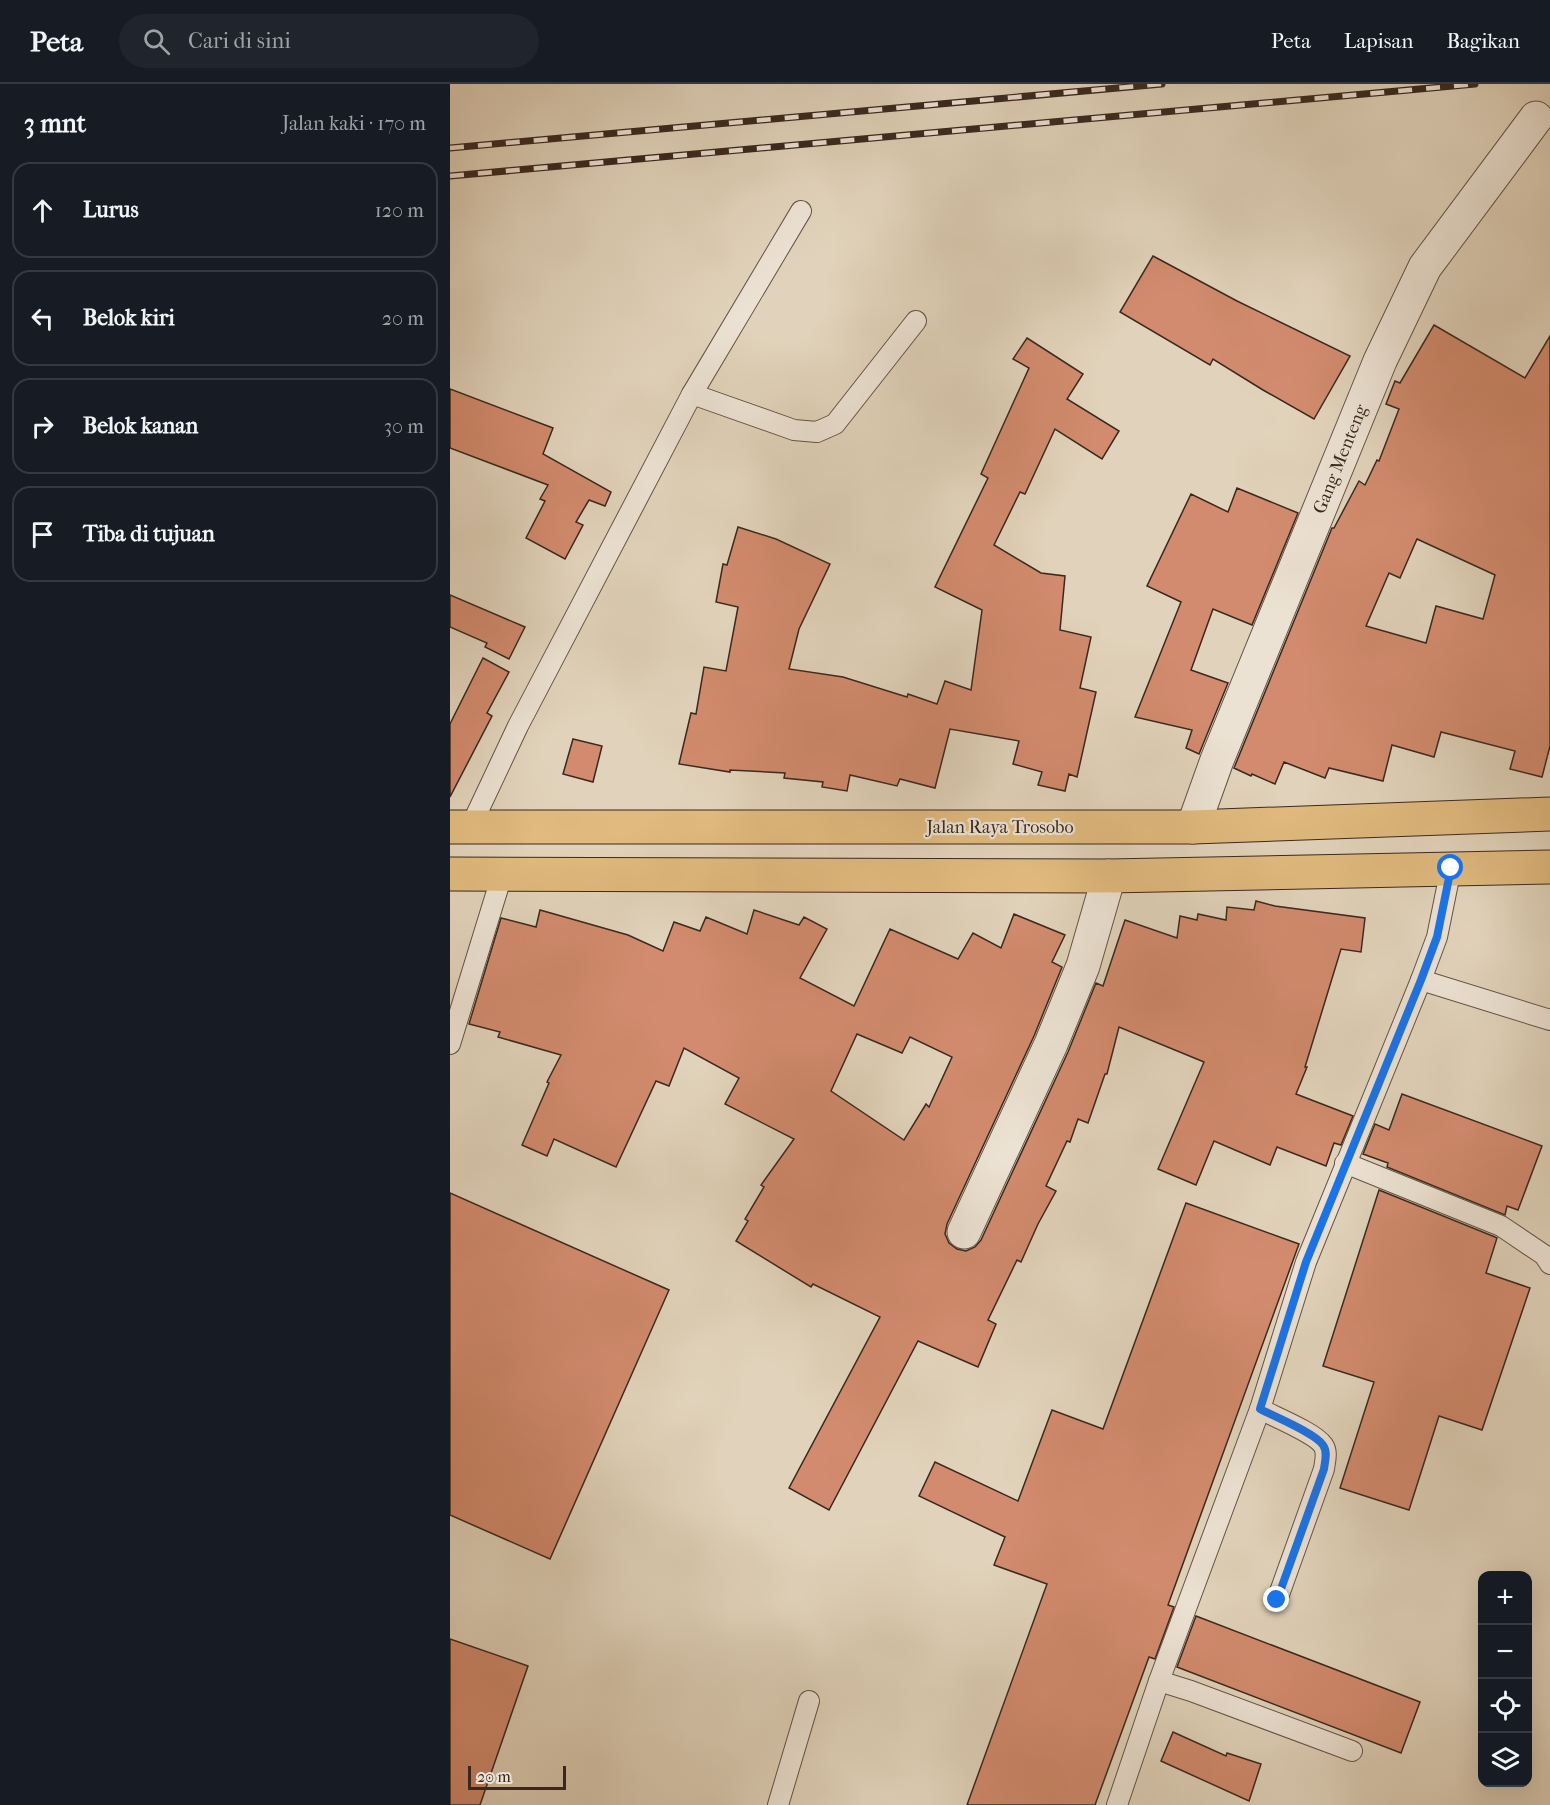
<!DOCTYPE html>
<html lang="id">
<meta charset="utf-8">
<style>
:root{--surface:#171b24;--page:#20242c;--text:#f1f3f6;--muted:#9ea1a6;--line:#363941}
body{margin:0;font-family:"IM FELL French Canon",serif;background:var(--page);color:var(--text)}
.controls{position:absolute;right:18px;bottom:18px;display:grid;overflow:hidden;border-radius:12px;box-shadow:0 6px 24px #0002}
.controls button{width:54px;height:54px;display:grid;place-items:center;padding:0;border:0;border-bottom:2px solid var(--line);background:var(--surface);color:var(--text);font:30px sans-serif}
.scale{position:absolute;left:18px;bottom:15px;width:98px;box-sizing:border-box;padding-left:6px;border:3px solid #3a281f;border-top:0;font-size:16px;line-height:21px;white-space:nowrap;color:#3a281f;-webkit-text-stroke:4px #ece2d3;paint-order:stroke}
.stop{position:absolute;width:18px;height:18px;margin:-14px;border:4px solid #1a73e8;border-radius:50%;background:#fff}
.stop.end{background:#1a73e8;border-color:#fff;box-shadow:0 2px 6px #0008}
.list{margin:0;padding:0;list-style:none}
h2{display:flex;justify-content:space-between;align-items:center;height:78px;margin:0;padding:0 24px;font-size:26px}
h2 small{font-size:20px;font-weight:400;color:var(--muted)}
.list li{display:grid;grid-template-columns:39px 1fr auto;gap:18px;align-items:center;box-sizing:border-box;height:96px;margin:0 12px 12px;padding:0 12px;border:2px solid var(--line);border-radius:18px}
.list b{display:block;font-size:22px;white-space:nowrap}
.list em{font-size:20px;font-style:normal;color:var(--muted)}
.icon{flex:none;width:33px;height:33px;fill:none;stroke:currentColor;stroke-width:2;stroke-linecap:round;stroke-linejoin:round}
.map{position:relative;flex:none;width:1100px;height:1721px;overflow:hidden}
header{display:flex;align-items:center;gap:36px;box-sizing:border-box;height:84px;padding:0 30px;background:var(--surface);border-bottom:2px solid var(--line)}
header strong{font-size:28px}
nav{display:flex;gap:33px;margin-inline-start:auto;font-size:21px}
.search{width:420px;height:54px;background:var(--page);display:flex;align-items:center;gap:15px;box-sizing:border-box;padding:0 21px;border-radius:33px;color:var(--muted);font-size:22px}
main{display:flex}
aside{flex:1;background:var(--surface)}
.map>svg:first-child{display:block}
.building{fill:#d28b6e;stroke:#3a281f;stroke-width:1.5;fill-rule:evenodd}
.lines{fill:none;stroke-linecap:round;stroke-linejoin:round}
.service-casing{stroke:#645346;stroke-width:22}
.minor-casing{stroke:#645346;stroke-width:35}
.trunk-casing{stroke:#3a281f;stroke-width:35}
.service{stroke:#ece2d3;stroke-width:20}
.minor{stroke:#ece2d3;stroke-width:33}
.trunk{stroke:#e0ba7e;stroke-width:33}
.rail-casing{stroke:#3a281f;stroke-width:7}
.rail{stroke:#ece2d3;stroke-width:4.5;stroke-dasharray:14;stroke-linecap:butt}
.route{stroke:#1a73e8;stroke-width:8}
.labels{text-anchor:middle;stroke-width:4.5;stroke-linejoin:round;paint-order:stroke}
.street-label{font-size:18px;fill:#3a281f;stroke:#ece2d3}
</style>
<header>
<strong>Peta</strong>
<div class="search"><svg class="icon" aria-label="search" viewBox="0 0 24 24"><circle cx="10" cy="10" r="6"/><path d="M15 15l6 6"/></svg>Cari di sini</div>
<nav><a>Peta</a><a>Lapisan</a><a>Bagikan</a></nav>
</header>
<main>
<aside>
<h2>3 mnt<small>Jalan kaki · 170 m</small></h2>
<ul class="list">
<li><svg class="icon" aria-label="ahead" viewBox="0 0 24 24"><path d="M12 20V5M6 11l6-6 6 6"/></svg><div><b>Lurus</b></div><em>120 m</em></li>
<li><svg class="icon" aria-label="left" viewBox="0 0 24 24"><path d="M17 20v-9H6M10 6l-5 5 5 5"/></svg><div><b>Belok kiri</b></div><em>20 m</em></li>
<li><svg class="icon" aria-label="right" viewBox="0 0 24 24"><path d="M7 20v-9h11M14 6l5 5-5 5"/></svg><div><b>Belok kanan</b></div><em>30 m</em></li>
<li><svg class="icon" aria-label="arrive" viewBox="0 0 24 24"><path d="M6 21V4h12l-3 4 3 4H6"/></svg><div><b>Tiba di tujuan</b></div></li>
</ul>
</aside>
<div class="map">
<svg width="1100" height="1721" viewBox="0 0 1100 1721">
<rect width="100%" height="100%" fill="#e1d3bb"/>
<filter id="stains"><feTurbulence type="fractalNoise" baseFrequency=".00333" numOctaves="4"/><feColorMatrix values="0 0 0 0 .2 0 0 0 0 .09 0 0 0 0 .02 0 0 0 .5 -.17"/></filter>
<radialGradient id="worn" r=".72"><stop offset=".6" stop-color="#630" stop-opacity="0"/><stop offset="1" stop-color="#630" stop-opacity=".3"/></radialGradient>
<!-- building -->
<g class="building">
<path d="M703 172 787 217 900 272 864 335 813 306 763 275 760 281 670 228Z"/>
<path d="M984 241 1075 294 1100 252V662L1092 693 1060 685 1065 667 991 648 984 673 942 661 933 697 879 684 875 694 834 678 825 700 802 690 801 692 784 684 882 444H884L909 397 915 401 927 376 929 377 949 325 936 320 945 297 950 299ZM967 455 1045 491 1033 535 986 522 976 559 916 542 939 489 950 494Z"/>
<path d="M577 254 633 290 617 315 669 347 652 375 605 345 575 410 570 408 544 461 591 489 615 492 610 546 641 553 630 604 646 608 627 693 619 690 615 707 588 701 592 688 563 680 569 657 500 645 485 704 450 695 447 702 400 691 397 707 372 703 373 698 334 694 335 689 280 686V688L229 680 241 629 246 630 254 583 276 587 288 523 266 518 273 480 277 481 288 443 326 455 380 480 349 545 339 585 393 593 457 613 458 610 487 620 495 597 521 606 532 526 485 503 538 394 531 390 579 284 563 275Z"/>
<path d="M0 305 103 344 93 370 161 408 155 422 139 416 126 438 133 441 115 475 76 454 95 417 90 415 98 401 0 364Z"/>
<path d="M787 404 848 429 802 541 763 525 741 586 778 599 749 670 736 664 742 646 685 633 731 518 697 502 741 410 778 428Z"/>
<path d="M0 511 75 543 59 575 35 563 37 559 0 543Z"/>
<path d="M33 574 59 588 37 629 42 632 0 713V640Z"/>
<path d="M123 655 152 662 143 698 113 690Z"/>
<path d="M806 817 825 822 915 834 911 868 891 865 855 983H857L846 1010 903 1032 891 1061 884 1059 876 1082 827 1063 820 1081 764 1057 746 1101 708 1085 754 978 669 943 657 990H655L638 1039 628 1035 620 1058 617 1057 596 1102 606 1107 588 1140 571 1178 567 1176 538 1236 546 1240 528 1283 468 1257 379 1426 339 1404 430 1233 363 1200 361 1203 286 1157 298 1137 295 1135 314 1103 311 1101 344 1055 275 1020 289 994 234 964 219 1002 206 997 166 1083 104 1055 97 1072 72 1061 99 999 97 998 111 971 48 953 50 948 19 940 51 834 86 843 90 826 178 851 213 867 224 838 250 847 256 833 297 850 304 826 349 841 354 833 377 845 350 894 404 922 440 845 508 875 523 849 551 864 564 830 615 851 602 878 612 883 584 952 497 1140 495 1150 499 1159 507 1165 516 1167 525 1163 531 1156 618 968 646 899 653 902 675 836 727 854 730 832 747 836 748 830 776 836 777 823 804 826ZM407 950 452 969 460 953 502 973 479 1023 476 1020 454 1056 381 1007Z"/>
<path d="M952 1010 1092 1062 1068 1126 1057 1122 1055 1131 937 1083 938 1079 913 1070 925 1040 939 1046Z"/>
<path d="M929 1106 1045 1153 1047 1154 1036 1189 1080 1204 1032 1346 989 1332 959 1426 890 1404 924 1298 873 1282Z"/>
<path d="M0 1109 219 1206 100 1475 0 1431Z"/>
<path d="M736 1119 849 1160 718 1521 724 1523 705 1575 699 1573 645 1721H517L597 1500 544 1481 555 1453 469 1412 485 1378 568 1417 602 1326 653 1345Z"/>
<path d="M746 1532 970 1618 951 1669 727 1583Z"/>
<path d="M0 1555 78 1582 30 1721H0Z"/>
<path d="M723 1648 776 1672 777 1669 811 1680 799 1717 711 1677Z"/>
</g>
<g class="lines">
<!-- service casing -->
<g class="service-casing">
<g id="service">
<path d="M242 310 344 346 367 348 385 340 466 237"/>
<path d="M20 744 68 642 242 310 351 127"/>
<path d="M971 896 1100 936"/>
<path d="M0 960 52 791"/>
<path d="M895 1079 1051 1142 1094 1171 1100 1180"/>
<path d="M810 1325C825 1333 865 1349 873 1361 878 1368 875 1377 874 1385L827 1516"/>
<path d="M709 1597 741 1607 902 1667"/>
<path d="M328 1721 359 1617"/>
<path d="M667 1721 709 1597 810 1325 856 1178 971 896 987 853 1001 784"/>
</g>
</g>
<!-- minor casing -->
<g class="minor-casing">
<g id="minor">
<path d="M743 743 767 676 930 277 975 183 1086 34"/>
<path d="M514 1148 601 960 633 882 659 792"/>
</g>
</g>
<!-- trunk casing -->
<g class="trunk-casing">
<g id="trunk">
<path d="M0 743H743L1100 730"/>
<path d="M0 790 659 792 1100 783"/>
</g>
</g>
<!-- service -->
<use href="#service" class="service"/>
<!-- minor -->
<use href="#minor" class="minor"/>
<!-- trunk -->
<use href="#trunk" class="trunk"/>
<!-- rail casing -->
<g class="rail-casing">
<g id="rail">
<path d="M0 64 712 0"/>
<path d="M0 92 1025 0"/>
</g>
</g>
<!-- rail -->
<use href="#rail" class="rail"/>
</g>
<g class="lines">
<!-- route -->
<path class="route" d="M827 1516 874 1385C875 1377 878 1368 873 1361 865 1349 825 1333 810 1325L856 1178 971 896 987 853 1001 784"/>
</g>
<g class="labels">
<!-- street labels -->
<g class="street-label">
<text transform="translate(890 375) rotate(-68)" y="6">Gang Menteng</text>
<text x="550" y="749">Jalan Raya Trosobo</text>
</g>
</g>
<rect width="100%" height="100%" filter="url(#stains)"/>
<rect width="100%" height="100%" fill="url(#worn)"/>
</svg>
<div class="controls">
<button>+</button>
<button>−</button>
<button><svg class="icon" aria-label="locate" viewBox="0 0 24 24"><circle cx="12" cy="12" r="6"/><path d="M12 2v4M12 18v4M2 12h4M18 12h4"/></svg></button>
<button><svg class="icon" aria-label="layers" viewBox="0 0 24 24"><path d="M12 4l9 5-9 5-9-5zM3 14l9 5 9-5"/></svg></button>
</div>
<div class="scale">20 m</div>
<div class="stop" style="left:1001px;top:784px"></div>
<div class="stop end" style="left:827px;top:1516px"></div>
</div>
</main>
